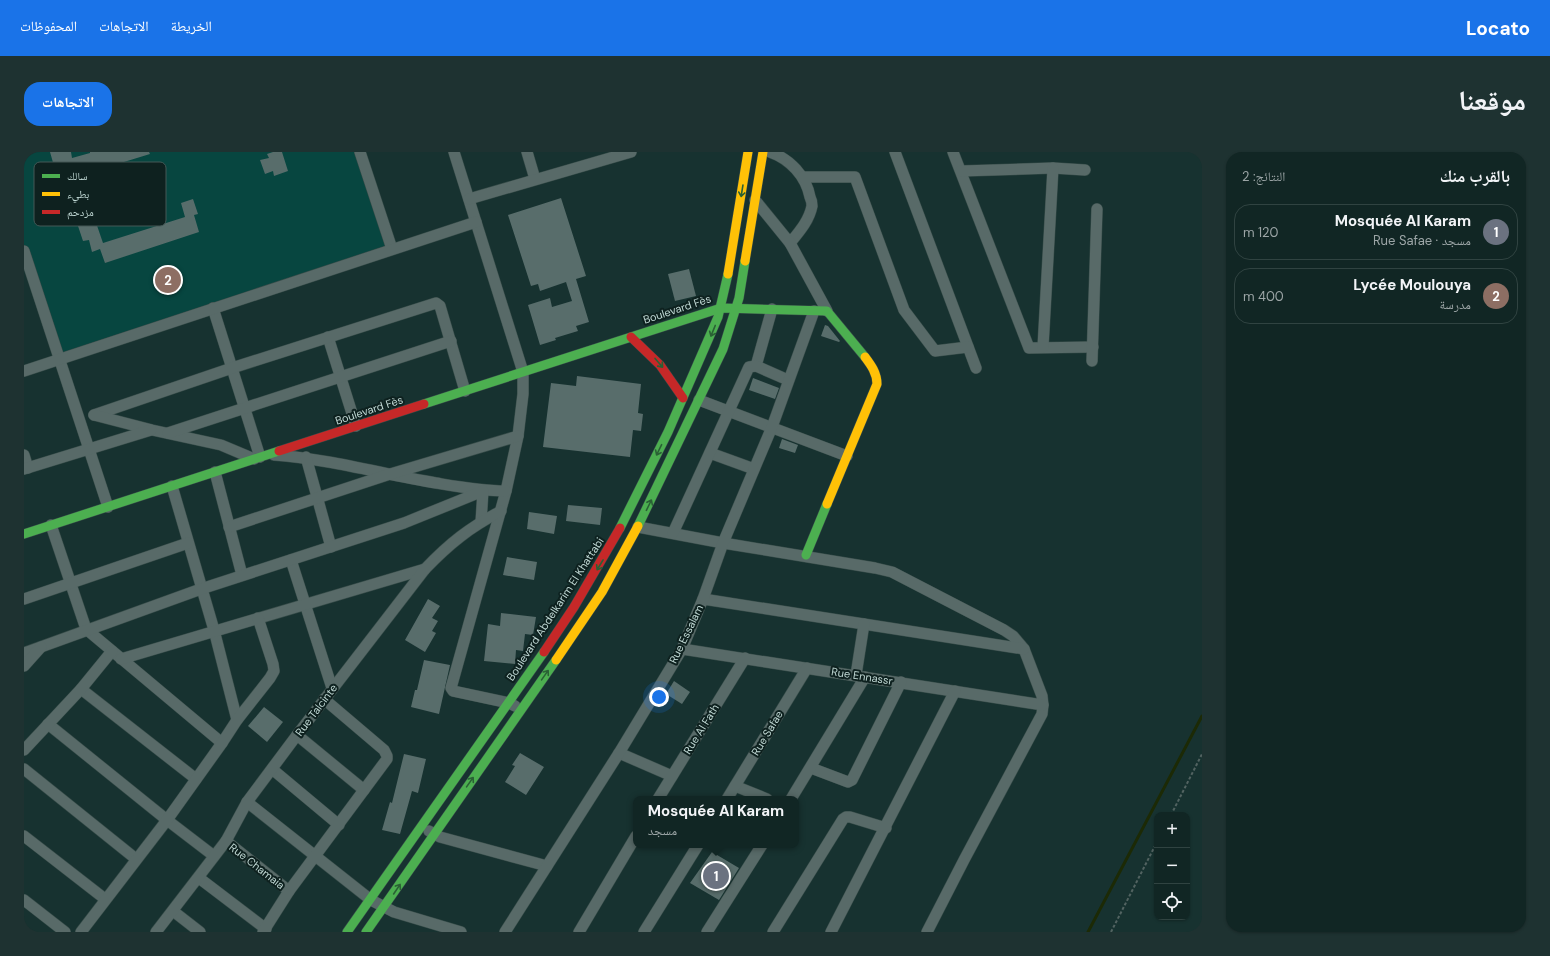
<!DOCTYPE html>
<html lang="ar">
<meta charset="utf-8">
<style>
:root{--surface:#112624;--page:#1e3231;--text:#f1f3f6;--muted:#9ca5a6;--line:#304341;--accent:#1a73e8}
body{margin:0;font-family:"DM Sans","Noto Naskh Arabic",sans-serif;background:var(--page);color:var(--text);direction:rtl}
.controls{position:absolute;right:12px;bottom:12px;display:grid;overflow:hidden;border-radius:8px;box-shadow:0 1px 3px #0004}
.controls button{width:36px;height:36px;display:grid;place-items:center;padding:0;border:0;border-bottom:1px solid var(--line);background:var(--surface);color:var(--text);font:20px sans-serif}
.you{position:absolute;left:635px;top:545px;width:14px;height:14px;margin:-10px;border:3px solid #fff;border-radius:50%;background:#1a73e8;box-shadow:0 0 0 6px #1a73e833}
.badge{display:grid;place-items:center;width:26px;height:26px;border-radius:50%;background:var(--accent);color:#fff;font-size:13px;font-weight:700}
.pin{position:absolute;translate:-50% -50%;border:2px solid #fff;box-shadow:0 1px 4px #0006}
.popup{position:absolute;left:609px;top:644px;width:166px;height:52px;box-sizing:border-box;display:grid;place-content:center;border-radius:8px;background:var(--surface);filter:drop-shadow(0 1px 3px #0005);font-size:13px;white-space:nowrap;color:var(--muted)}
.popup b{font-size:15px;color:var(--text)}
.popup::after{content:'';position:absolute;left:50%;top:100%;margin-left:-8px;border:8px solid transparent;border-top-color:var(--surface)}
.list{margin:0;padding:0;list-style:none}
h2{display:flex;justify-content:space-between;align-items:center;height:52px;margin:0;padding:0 16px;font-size:17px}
h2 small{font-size:13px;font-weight:400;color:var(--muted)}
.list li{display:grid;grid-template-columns:26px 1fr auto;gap:12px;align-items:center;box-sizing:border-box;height:56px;margin:0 8px 8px;padding:0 8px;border:1px solid var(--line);border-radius:16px}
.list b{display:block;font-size:15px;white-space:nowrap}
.list p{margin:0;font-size:13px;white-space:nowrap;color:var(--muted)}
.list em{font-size:13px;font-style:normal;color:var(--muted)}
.icon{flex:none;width:22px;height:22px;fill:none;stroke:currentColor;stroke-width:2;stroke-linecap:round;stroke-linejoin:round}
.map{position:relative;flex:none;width:1178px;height:780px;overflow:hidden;direction:ltr;border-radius:16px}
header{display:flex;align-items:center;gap:24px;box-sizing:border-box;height:56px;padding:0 20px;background:var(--accent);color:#fff}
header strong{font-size:19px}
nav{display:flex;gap:22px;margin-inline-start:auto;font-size:14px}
.intro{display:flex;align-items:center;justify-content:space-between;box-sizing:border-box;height:96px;padding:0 24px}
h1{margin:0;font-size:28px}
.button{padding:10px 18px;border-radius:16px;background:var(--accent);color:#fff;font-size:14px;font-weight:700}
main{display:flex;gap:24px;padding:0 24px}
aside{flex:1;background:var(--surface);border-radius:16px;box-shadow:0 1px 3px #0004}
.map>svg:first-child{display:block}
.built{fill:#074640}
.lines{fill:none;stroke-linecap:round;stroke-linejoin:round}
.stream{stroke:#1c2a05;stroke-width:3}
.building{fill:#586d6b}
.street-casing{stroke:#374c49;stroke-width:12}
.fast-casing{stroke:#374c49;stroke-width:10}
.slow-casing{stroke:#374c49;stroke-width:10}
.jam-casing{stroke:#374c49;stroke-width:10}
.path{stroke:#526361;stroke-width:2;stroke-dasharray:3 2;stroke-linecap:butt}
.street{stroke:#586a68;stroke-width:11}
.fast{stroke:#4caf50;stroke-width:9}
.slow{stroke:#ffc107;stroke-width:9}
.jam{stroke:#c62828;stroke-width:9}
.oneway{stroke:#2a6135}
.labels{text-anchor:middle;stroke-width:4;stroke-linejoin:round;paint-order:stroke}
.street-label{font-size:11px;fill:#c1d9d5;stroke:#0e211f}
.key{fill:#0e211f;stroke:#445856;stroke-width:1}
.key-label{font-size:11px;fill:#c1d9d5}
</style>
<header>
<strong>Locato</strong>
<nav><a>الخريطة</a><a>الاتجاهات</a><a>المحفوظات</a></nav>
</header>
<div class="intro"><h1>موقعنا</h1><a class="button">الاتجاهات</a></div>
<main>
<aside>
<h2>بالقرب منك<small>النتائج: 2</small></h2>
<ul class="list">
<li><span class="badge" style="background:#6b7280">1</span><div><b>Mosquée Al Karam</b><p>مسجد · Rue Safae</p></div><em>120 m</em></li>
<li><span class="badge" style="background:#8d6e63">2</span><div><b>Lycée Moulouya</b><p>مدرسة</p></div><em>400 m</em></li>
</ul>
</aside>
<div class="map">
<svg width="1178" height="780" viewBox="0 0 1178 780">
<rect width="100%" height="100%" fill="#173230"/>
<!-- built -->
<path class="built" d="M0 0H334L366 99 35 206 0 98Z"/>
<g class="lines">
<!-- stream -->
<path class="stream" d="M1064 780 1178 564"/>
</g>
<!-- building -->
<g class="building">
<path d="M26 0H47L48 6 66 1V0H125L126 2 77 17 81 30 41 42 33 14H30Z"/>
<path d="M249 0H258L264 19 250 24 249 19 241 22 236 8 245 6 243 2Z"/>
<path d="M537 46 562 124 552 127 565 170 552 174 554 179 531 186 532 188 516 193 504 153 526 146 528 155 548 149 542 130 516 139 514 132 507 134 484 63Z"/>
<path d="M169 47 174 62 170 63 175 80 81 111 76 97 68 100 65 88 59 89 51 65 68 59 79 91 161 65 157 51Z"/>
<path d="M665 117 672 144 651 149 644 122Z"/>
<path d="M801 173 804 174 816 189 815 190 797 184Z"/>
<path d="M553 224 617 232 614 261 619 262 617 279 609 278 606 305 519 295 527 231 552 234Z"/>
<path d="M729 226 755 236 751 247 725 238Z"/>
<path d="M758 287 774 293 771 301 755 296Z"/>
<path d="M544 353 578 356 576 373 542 369Z"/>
<path d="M505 360 533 364 530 382 503 377Z"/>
<path d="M483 405 513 410 510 428 479 423Z"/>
<path d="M404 447 416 454 408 466 414 469 408 479 412 481 401 500 381 488Z"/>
<path d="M477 461 512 465 509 483 501 482 499 499 492 498 491 512 460 509 464 472 476 474Z"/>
<path d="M400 508 426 513 415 562 387 555 391 538H393Z"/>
<path d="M650 529 666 540 658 552 642 542Z"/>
<path d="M240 555 259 570 243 590 224 574Z"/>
<path d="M496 601 520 615 502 643 481 630 491 614 488 613Z"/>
<path d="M380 602 402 607 394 641 388 639 376 682 358 678 366 650 368 651Z"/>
<path d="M688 700 715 716 695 748 666 731Z"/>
</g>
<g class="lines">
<!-- street casing -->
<g class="street-casing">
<g id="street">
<path d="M336 0 368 97"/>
<path d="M430 0 499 220V242L494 284 482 339 427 536 429 539 485 551 491 554"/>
<path d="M503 0 511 27"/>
<path d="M746 0C766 7 782 24 786 45 787 47 788 51 788 54 785 69 775 80 766 91"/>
<path d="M871 0 952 216"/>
<path d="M929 0 1005 196 1069 195"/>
<path d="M937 19 1029 16 1061 18"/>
<path d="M779 25H831L880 158 911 199 944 195"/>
<path d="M445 47 607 0"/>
<path d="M731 48 766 91 803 159"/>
<path d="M0 99 84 355"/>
<path d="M189 156 236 305"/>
<path d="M304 185 332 274"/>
<path d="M1019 195 1029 16"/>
<path d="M1068 209 1073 57"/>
<path d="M732 214 748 157"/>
<path d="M0 219 452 70"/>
<path d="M675 248 823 304"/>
<path d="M70 263 208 216 412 151 416 154 441 239"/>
<path d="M70 263 128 278 197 293 230 307"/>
<path d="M144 281 427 189"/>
<path d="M686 301 730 317"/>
<path d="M0 303 4 316"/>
<path d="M250 303C305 307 358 322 412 331 436 335 458 339 482 339"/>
<path d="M282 305 307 395"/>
<path d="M0 317 127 278"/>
<path d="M191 320 218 423"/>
<path d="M148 334 190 478 213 568"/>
<path d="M27 373 62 477 198 591"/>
<path d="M205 375 363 323 494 284"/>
<path d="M614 375 699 391 851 416 868 420 980 478 989 484 1000 497 1018 544 1019 553 1018 562 940 708 903 780"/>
<path d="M649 381 725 215 732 214 764 228"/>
<path d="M267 408 308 536"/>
<path d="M0 447 164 391"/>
<path d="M679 447 1000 497"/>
<path d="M658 497 1019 553"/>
<path d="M0 501 177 437 380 371 459 339 457 370"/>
<path d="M97 507 401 417"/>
<path d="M0 514 17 495"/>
<path d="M832 523 840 472"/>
<path d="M57 537 172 627"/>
<path d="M24 572 143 668 190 704"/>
<path d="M273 583 340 638"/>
<path d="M0 598 57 537 88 499"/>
<path d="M595 601 648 624"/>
<path d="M787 616 824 630 828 628 877 530"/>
<path d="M0 617 112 707"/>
<path d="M248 617 315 673"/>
<path d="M711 634 743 647"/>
<path d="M634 647 721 506"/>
<path d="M703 647 783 516"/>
<path d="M767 647 841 525"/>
<path d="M223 650 347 748 370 760 437 780"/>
<path d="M405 679 416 685 523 714"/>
<path d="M0 684 81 747"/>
<path d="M202 689 265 739"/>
<path d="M175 726 242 777"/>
<path d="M0 748 41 780"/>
<path d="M149 759 176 780"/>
<path d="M57 780 143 668 198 591 213 568 246 526 250 519 249 512 234 466"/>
<path d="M132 780 202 689 223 650 273 583 401 417C426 391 445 376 477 359"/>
<path d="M239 780 265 739 363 607V604L360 598 300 547"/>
<path d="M481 780 595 601 658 497 679 447 699 391 748 275 790 159"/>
<path d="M555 780 612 684"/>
<path d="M620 780 674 693"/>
<path d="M683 780 738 693"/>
<path d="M749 780 819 667 822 665H826L862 676"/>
<path d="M807 780 931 539"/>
</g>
</g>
<!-- fast casing -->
<g class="fast-casing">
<g id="fast">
<path d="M400 252 697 156 803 159 841 205"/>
<path d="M614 374 699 197 715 146 721 109"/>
<path d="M596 376 644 280 694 165 704 122"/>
<path d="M0 382 255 299"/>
<path d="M782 403 803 352"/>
<path d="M323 780 520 500"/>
<path d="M342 780 532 508"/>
</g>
</g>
<!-- slow casing -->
<g class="slow-casing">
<g id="slow">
<path d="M721 109 739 0"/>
<path d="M704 122 724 0"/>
<path d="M803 352 853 232C853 221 847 213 841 205"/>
<path d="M532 508 578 440 614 374"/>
</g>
</g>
<!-- jam casing -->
<g class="jam-casing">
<g id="jam">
<path d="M607 185 636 213 659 246"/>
<path d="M255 299 400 252"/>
<path d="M520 500 550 455 596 376"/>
</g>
</g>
<!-- path -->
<g class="path">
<path d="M1147 663 1178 602"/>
<path d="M1087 780 1133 690"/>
</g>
<!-- street -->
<use href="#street" class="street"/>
<!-- fast -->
<use href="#fast" class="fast"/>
<!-- slow -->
<use href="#slow" class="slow"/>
<!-- jam -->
<use href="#jam" class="jam"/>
</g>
<!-- one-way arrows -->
<defs><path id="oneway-shaft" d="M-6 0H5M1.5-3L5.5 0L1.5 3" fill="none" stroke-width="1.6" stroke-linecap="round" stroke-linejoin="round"/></defs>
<g class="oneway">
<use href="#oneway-shaft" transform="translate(718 39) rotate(99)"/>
<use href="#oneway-shaft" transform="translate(689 179) rotate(112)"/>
<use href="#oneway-shaft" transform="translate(635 211) rotate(49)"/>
<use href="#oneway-shaft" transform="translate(635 298) rotate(116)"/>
<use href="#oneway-shaft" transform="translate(625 353) rotate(-64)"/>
<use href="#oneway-shaft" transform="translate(576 413) rotate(121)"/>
<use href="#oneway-shaft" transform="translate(521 523) rotate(-55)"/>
<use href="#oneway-shaft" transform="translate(446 630) rotate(-55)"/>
<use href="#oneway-shaft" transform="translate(373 737) rotate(-56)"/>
</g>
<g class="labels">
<!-- street labels -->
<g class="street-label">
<text transform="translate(653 157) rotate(-18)" y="4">Boulevard Fès</text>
<text transform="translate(345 258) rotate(-18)" y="4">Boulevard Fès</text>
<text transform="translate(531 457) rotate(-57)" y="4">Boulevard Abdelkarim El Khattabi</text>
<text transform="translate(662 482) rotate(-64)" y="4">Rue Essalam</text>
<text transform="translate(838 524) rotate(9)" y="4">Rue Ennassr</text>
<text transform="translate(292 558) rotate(-53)" y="4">Rue Talcinte</text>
<text transform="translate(677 577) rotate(-58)" y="4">Rue Al Fath</text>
<text transform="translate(743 581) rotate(-59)" y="4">Rue Safae</text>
<text transform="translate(233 714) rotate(38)" y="4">Rue Chamaia</text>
</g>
</g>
<!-- legend -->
<rect x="10" y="10" width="132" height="64" rx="6" class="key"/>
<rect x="18" y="22" width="18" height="4" fill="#4caf50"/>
<rect x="18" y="40" width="18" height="4" fill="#ffc107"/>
<rect x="18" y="58" width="18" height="4" fill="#c62828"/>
<g class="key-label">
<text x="43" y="28">سالك</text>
<text x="43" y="46">بطيء</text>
<text x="43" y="64">مزدحم</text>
</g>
</svg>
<div class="controls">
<button>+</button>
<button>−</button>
<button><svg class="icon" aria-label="locate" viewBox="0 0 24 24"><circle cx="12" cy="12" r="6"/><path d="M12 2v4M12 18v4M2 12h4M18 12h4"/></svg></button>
</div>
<div class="you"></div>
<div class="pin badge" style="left:692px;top:724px;background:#6b7280">1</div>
<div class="popup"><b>Mosquée Al Karam</b>مسجد</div>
<div class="pin badge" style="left:144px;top:128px;background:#8d6e63">2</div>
</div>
</main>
